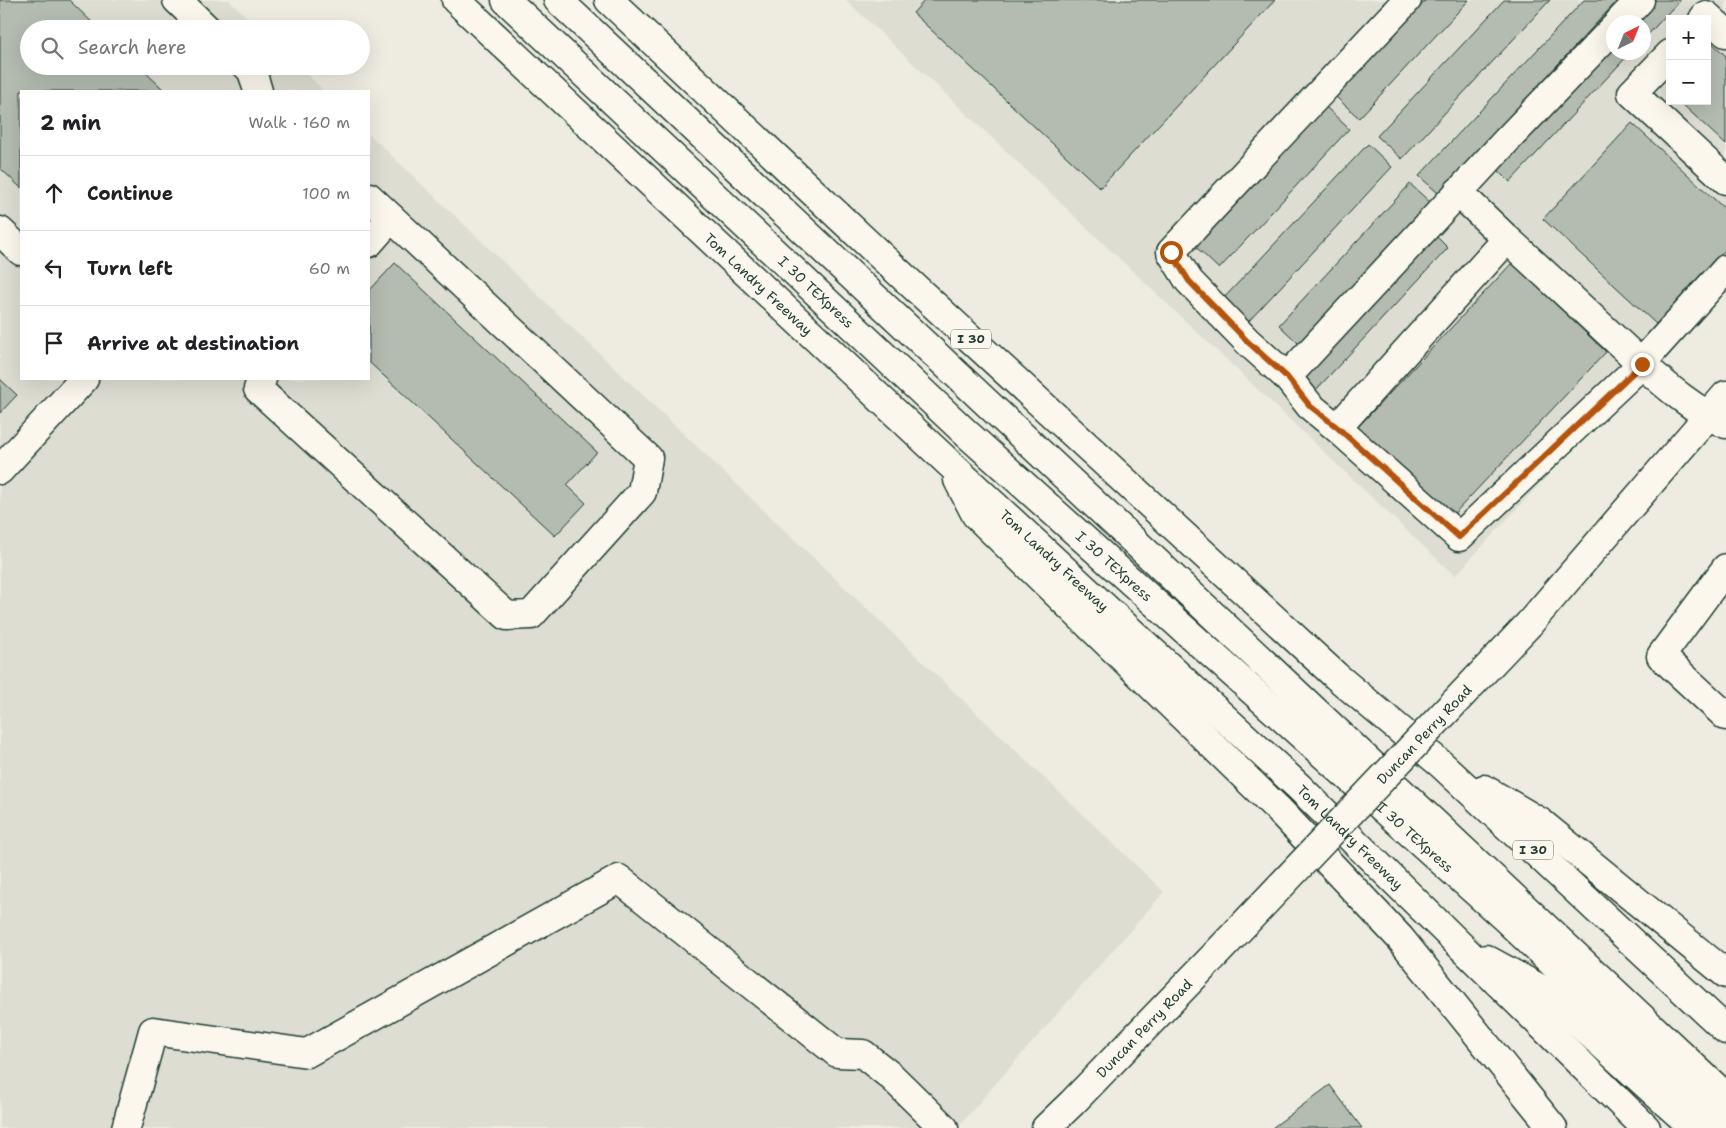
<!DOCTYPE html>
<meta charset="utf-8">
<style>
:root{--surface:#fff;--page:#f2f2f2;--text:#202124;--muted:#757577;--line:#e0e0e0}
body{margin:0;font-family:"Shantell Sans",sans-serif;background:var(--page);color:var(--text)}
.controls{position:absolute;right:15px;top:15px;display:grid;overflow:hidden;border-radius:0px;box-shadow:0 5px 20px #0002}
.controls button{width:45px;height:45px;display:grid;place-items:center;padding:0;border:0;border-bottom:1px solid var(--line);background:var(--surface);color:var(--text);font:25px sans-serif}
.compass{position:absolute;left:1606px;top:15px;width:45px;height:45px;border-radius:50%;background:var(--surface);box-shadow:0 5px 20px #0002;rotate:43deg}
.stop{position:absolute;width:15px;height:15px;margin:-11px;border:4px solid #b45309;border-radius:50%;background:#fff}
.stop.end{background:#b45309;border-color:#fff;box-shadow:0 1px 5px #0008}
.list{margin:0;padding:0;list-style:none}
h2{display:flex;justify-content:space-between;align-items:center;height:65px;margin:0;padding:0 20px;font-size:21px}
h2 small{font-size:16px;font-weight:400;color:var(--muted)}
.list li{display:grid;grid-template-columns:32px 1fr auto;gap:15px;align-items:center;box-sizing:border-box;height:75px;padding:0 20px;border-top:1px solid var(--line)}
.list b{display:block;font-size:19px;white-space:nowrap}
.list em{font-size:16px;font-style:normal;color:var(--muted)}
.icon{flex:none;width:28px;height:28px;fill:none;stroke:currentColor;stroke-width:2;stroke-linecap:round;stroke-linejoin:round}
.map{position:relative;flex:none;width:1726px;height:1128px;overflow:hidden}
.search{position:absolute;background:var(--surface);box-shadow:0 5px 20px #0002;left:20px;top:20px;width:350px;height:55px;display:flex;align-items:center;gap:12px;box-sizing:border-box;padding:0 18px;border-radius:28px;color:var(--muted);font-size:19px}
.panel{position:absolute;background:var(--surface);box-shadow:0 5px 20px #0002;left:20px;top:90px;width:350px;height:290px;border-radius:0px}
.map>svg:first-child{display:block}
.built{fill:#ddddd2;fill-rule:evenodd}
.building{fill:#b4bbb0;stroke:#1f3d34}
.lines{fill:none;stroke-linecap:round;stroke-linejoin:round}
.minor-casing{stroke:#1f3d34;stroke-width:31}
.highway-casing{stroke:#1f3d34;stroke-width:31}
.minor{stroke:#fbf7ec;stroke-width:28}
.highway{stroke:#fbf7ec;stroke-width:28}
.minor-bridge-casing{stroke:#1f3d34;stroke-width:31;stroke-linecap:butt}
.minor-bridge{stroke:#fbf7ec;stroke-width:28}
.route{stroke:#b45309;stroke-width:6}
.labels{text-anchor:middle;stroke-width:5;stroke-linejoin:round;paint-order:stroke}
.shield{fill:#fbf7ec;stroke:#61756b;stroke-width:1}
.shield-label{font-size:12px;font-weight:bold;fill:#1f3d34}
.street-label{font-size:14px;fill:#1f3d34;stroke:#fbf7ec}
</style>
<div class="map">
<svg width="1726" height="1128" viewBox="0 0 1726 1128">
<rect width="100%" height="100%" fill="#eeece1"/>
<filter id="ink" filterUnits="userSpaceOnUse"><feTurbulence type="fractalNoise" baseFrequency=".02" numOctaves="2"/><feDisplacementMap in="SourceGraphic" scale="10" xChannelSelector="R" yChannelSelector="G"/><feConvolveMatrix kernelMatrix="1 2 1 2 8 2 1 2 1" color-interpolation-filters="sRGB"/></filter>
<g filter="url(#ink)">
<!-- built -->
<g class="built">
<path d="M0 0H229L259 29H29V66H298L324 91H21V379H369V134L1164 892 957 1128H0Z"/>
<path d="M846 0H1726V281L1455 576ZM1670 19H1707V101H1670ZM1614 22H1644V52H1614Z"/>
</g>
<!-- building -->
<g class="building">
<path d="M0 0H69L99 29H29V66H139L165 91H21V188L0 168Z"/>
<path d="M925 0H1275L1100 188 913 13Z"/>
<path d="M1426 0H1469L1359 118 1336 97Z"/>
<path d="M1504 0H1550L1402 159 1377 136Z"/>
<path d="M1584 0H1618L1438 193 1419 176Z"/>
<path d="M1653 0H1680L1644 39V22H1632Z"/>
<path d="M1709 40 1726 56V145L1679 101H1707V43Z"/>
<path d="M1614 42V52H1631L1510 182 1496 168Z"/>
<path d="M1325 106 1349 129 1219 269 1195 246Z"/>
<path d="M1632 123 1726 210V249L1656 324 1543 219Z"/>
<path d="M1368 144 1392 167 1248 322 1223 299Z"/>
<path d="M1410 184 1431 203 1299 344 1279 325Z"/>
<path d="M1434 234 1448 248 1316 390 1301 376Z"/>
<path d="M395 263 597 452 567 485 586 503 555 536 369 362V291Z"/>
<path d="M1512 263 1606 352 1452 516 1358 427Z"/>
<path d="M0 379 17 395 0 413Z"/>
<path d="M1330 1085 1362 1128H1272Z"/>
</g>
<g class="lines">
<!-- minor casing -->
<g class="minor-casing">
<g id="minor">
<path d="M177 0 207 29"/>
<path d="M1407 0 1171 252 1189 281 1248 342 1287 377 1506 141 1614 28"/>
<path d="M1703 19 1706 15 1726 33"/>
<path d="M1619 22 1640 0"/>
<path d="M1670 54 1632 93 1726 180"/>
<path d="M247 66 252 71 258 91"/>
<path d="M1458 192 1507 239"/>
<path d="M0 231 21 251"/>
<path d="M369 243 391 218"/>
<path d="M1726 269 1653 350 1642 364 1459 537 1337 428 1507 239 1517 248 1642 364C1667 387 1695 411 1726 424"/>
<path d="M1287 377 1310 406 1337 428"/>
<path d="M262 379 258 389 507 616 531 615 642 492 648 458 369 197"/>
<path d="M0 470 84 379"/>
<path d="M1726 568 1661 656 1726 716"/>
<path d="M1529 624 1726 395"/>
<path d="M126 1128 153 1031 307 1053 619 879 837 1053 863 1054 892 1077 944 1128"/>
<path id="s1" d="M1046 1128 1072 1103 1215 955"/>
</g>
</g>
<!-- highway casing -->
<g class="highway-casing">
<g id="highway">
<path id="s2" d="M456 0 951 465 1299 787 1646 1128"/>
<path id="s3" d="M506 0 966 433 1505 918 1726 1128"/>
<path d="M558 0 1726 1097"/>
<path d="M609 0 882 257 1336 676 1442 765 1726 1030"/>
<path d="M958 480 976 515 1280 811 1400 938 1553 1128"/>
<path d="M1484 789 1540 822 1726 974"/>
<path d="M1486 959 1541 989 1694 1128"/>
</g>
</g>
<!-- minor -->
<use href="#minor" class="minor"/>
<!-- highway -->
<use href="#highway" class="highway"/>
<!-- minor-bridge casing -->
<g class="minor-bridge-casing">
<g id="minor-bridge">
<path id="s4" d="M1215 955 1529 624"/>
</g>
</g>
<!-- minor-bridge -->
<use href="#minor-bridge" class="minor-bridge"/>
</g>
</g>
<g class="lines" filter="url(#ink)">
<!-- route -->
<path class="route" d="M1171 252 1189 281 1248 342 1287 377 1310 406 1338 428 1459 537 1642 364"/>
</g>
<g class="labels">
<!-- shield labels -->
<g class="shield">
<rect x="951" y="329.5" width="40" height="19" rx="4"/>
<rect x="1513" y="840.5" width="40" height="19" rx="4"/>
</g>
<g class="shield-label">
<text x="971" y="343">I 30</text>
<text x="1533" y="854">I 30</text>
</g>
<!-- street labels -->
<g class="street-label">
<text dy="5" stroke="none"><textPath href="#s2" startOffset="415">Tom Landry Freeway</textPath></text>
<text dy="5" stroke="none"><textPath href="#s3" startOffset="426">I 30 TEXpress</textPath></text>
<text dy="5" stroke="none"><textPath href="#s2" startOffset="820">Tom Landry Freeway</textPath></text>
<text dy="5" stroke="none"><textPath href="#s3" startOffset="831">I 30 TEXpress</textPath></text>
<text dy="5" stroke="none"><textPath href="#s4" startOffset="304">Duncan Perry Road</textPath></text>
<text dy="5" stroke="none"><textPath href="#s3" startOffset="1236">I 30 TEXpress</textPath></text>
<text dy="5" stroke="none"><textPath href="#s2" startOffset="1225">Tom Landry Freeway</textPath></text>
<text dy="5" stroke="none"><textPath href="#s1" startOffset="140">Duncan Perry Road</textPath></text>
</g>
</g>
</svg>
<div class="controls">
<button>+</button>
<button>−</button>
</div>
<svg class="compass" viewBox="-18 -18 36 36"><path d="M0-13l5 13h-10z" fill="#e53935"/><path d="M0 13l5-13h-10z" fill="#757577"/></svg>
<div class="stop" style="left:1171px;top:252px"></div>
<div class="stop end" style="left:1642px;top:364px"></div>
<div class="search"><svg class="icon" aria-label="search" viewBox="0 0 24 24"><circle cx="10" cy="10" r="6"/><path d="M15 15l6 6"/></svg>Search here</div>
<section class="panel">
<h2>2 min<small>Walk · 160 m</small></h2>
<ul class="list">
<li><svg class="icon" aria-label="ahead" viewBox="0 0 24 24"><path d="M12 20V5M6 11l6-6 6 6"/></svg><div><b>Continue</b></div><em>100 m</em></li>
<li><svg class="icon" aria-label="left" viewBox="0 0 24 24"><path d="M17 20v-9H6M10 6l-5 5 5 5"/></svg><div><b>Turn left</b></div><em>60 m</em></li>
<li><svg class="icon" aria-label="arrive" viewBox="0 0 24 24"><path d="M6 21V4h12l-3 4 3 4H6"/></svg><div><b>Arrive at destination</b></div></li>
</ul>
</section>
</div>
